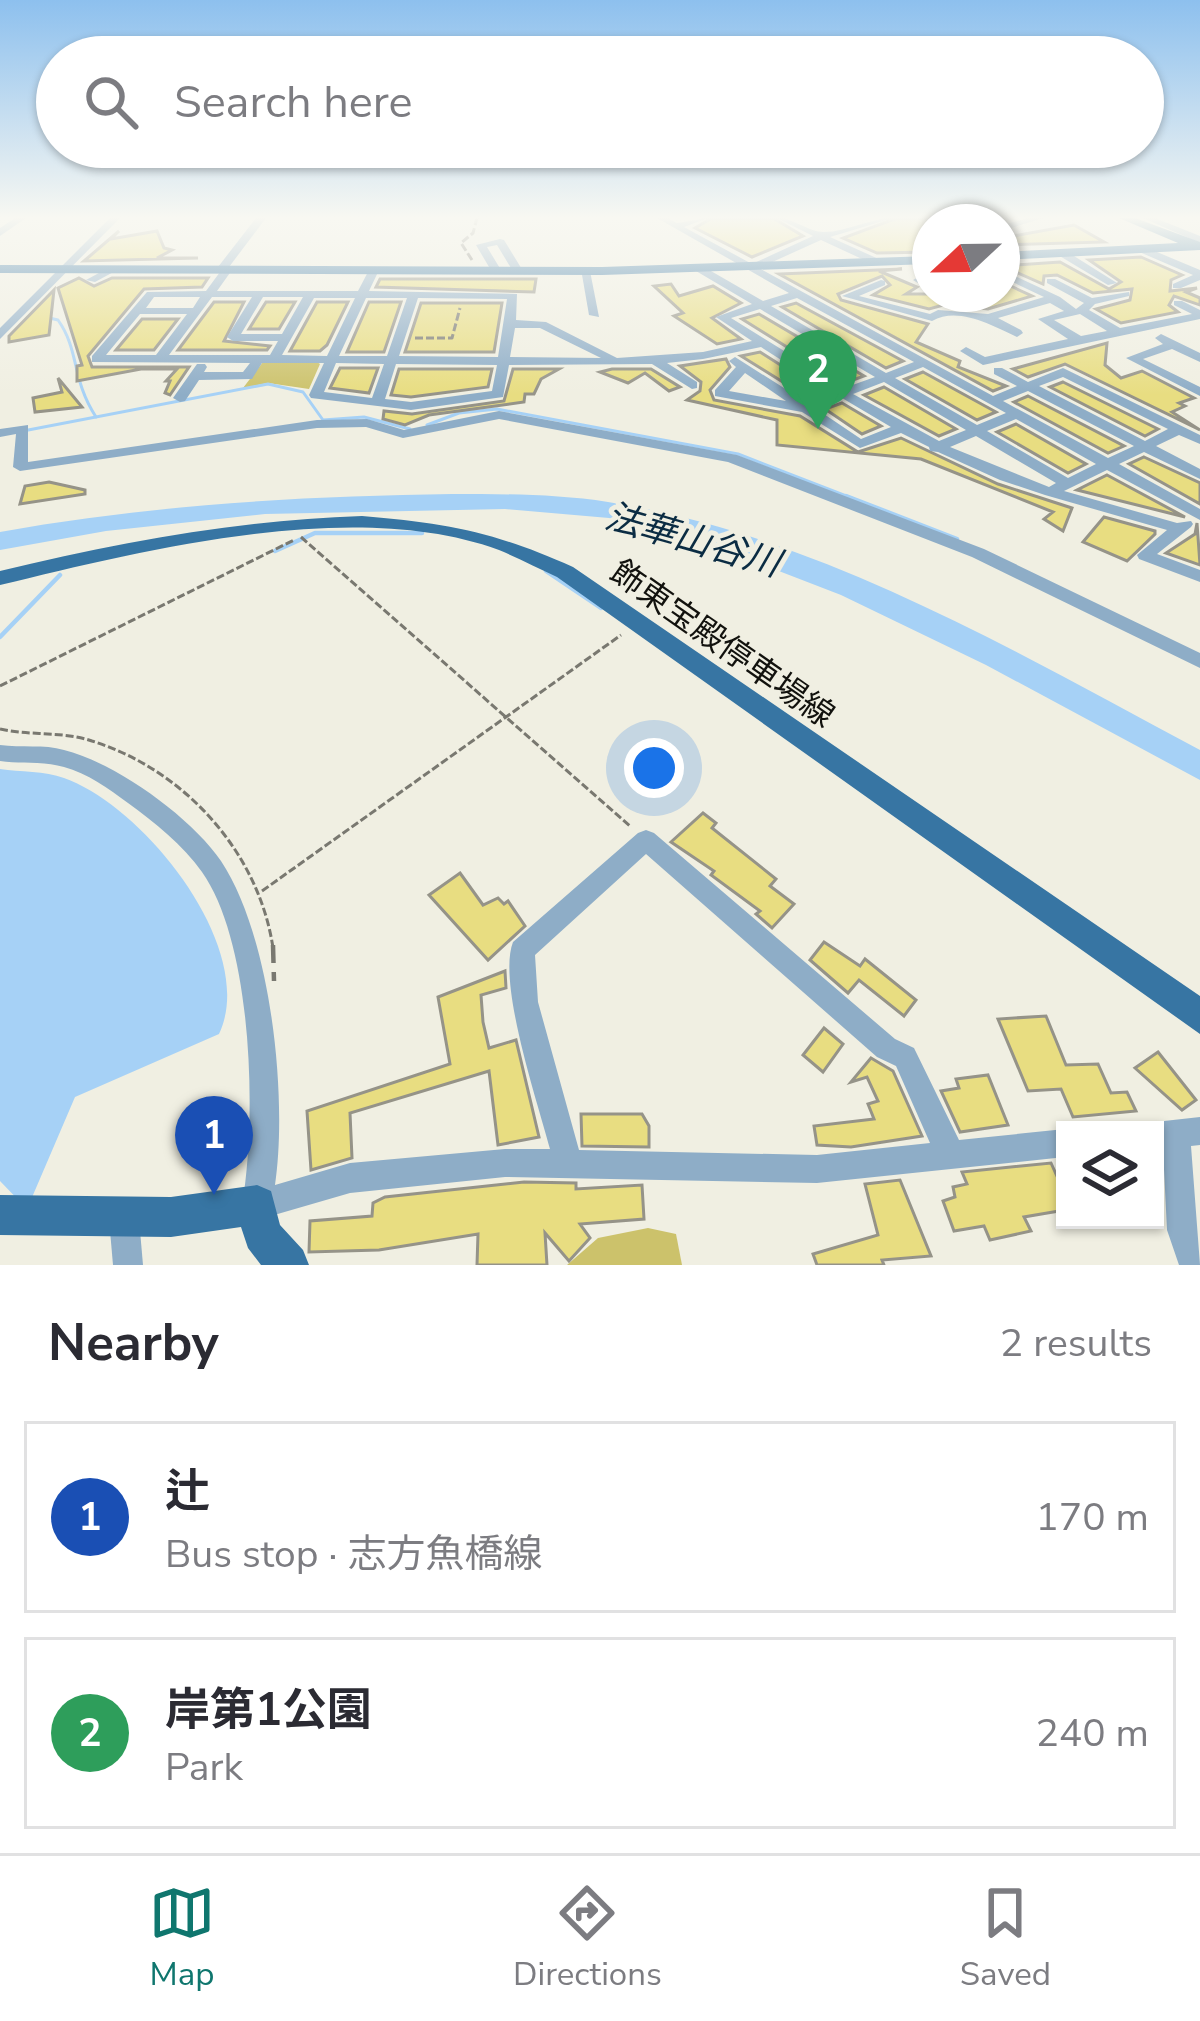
<!DOCTYPE html>
<meta charset="utf-8">
<style>
:root{--surface:#fff;--page:#f2f2f3;--text:#2b2b33;--muted:#7c7c81;--line:#e1e1e2;--accent:#0f766e}
body{margin:0;font-family:"Nunito Sans","Noto Sans JP",sans-serif;background:var(--page);color:var(--text)}
.controls{position:absolute;right:36px;bottom:36px;display:grid;overflow:hidden;border-radius:0px;box-shadow:0 3px 9px #0004}
.controls button{width:108px;height:108px;display:grid;place-items:center;padding:0;border:0;border-bottom:3px solid var(--line);background:var(--surface);color:var(--text);font:60px sans-serif}
.compass{position:absolute;left:912px;top:204px;width:108px;height:108px;border-radius:50%;background:var(--surface);box-shadow:0 3px 9px #0004;rotate:248deg}
.you{position:absolute;left:654px;top:768px;width:42px;height:42px;margin:-30px;border:9px solid #fff;border-radius:50%;background:#1a73e8;box-shadow:0 0 0 18px #1a73e833}
.badge{display:grid;place-items:center;width:78px;height:78px;border-radius:50%;background:var(--accent);color:#fff;font-size:39px;font-weight:700}
.pin{position:absolute;translate:-50% -99px;filter:drop-shadow(0 3px 6px #0008)}
.pin::after{content:'';position:absolute;top:63px;width:42px;height:36px;background:inherit;clip-path:polygon(0 0,100% 0,50% 100%)}
.list{margin:0;padding:0;list-style:none}
h2{display:flex;justify-content:space-between;align-items:center;height:156px;margin:0;padding:0 48px;font-size:51px}
h2 small{font-size:39px;font-weight:400;color:var(--muted)}
.list li{display:grid;grid-template-columns:78px 1fr auto;gap:36px;align-items:center;box-sizing:border-box;height:192px;margin:0 24px 24px;padding:0 24px;border:3px solid var(--line);border-radius:0px}
.list b{display:block;font-size:45px;white-space:nowrap}
.list p{margin:0;font-size:39px;white-space:nowrap;color:var(--muted)}
.list em{font-size:39px;font-style:normal;color:var(--muted)}
.icon{flex:none;width:66px;height:66px;fill:none;stroke:currentColor;stroke-width:2;stroke-linecap:round;stroke-linejoin:round}
.map{position:relative;flex:none;width:1200px;height:1265px;overflow:hidden}
.search{position:absolute;background:var(--surface);box-shadow:0 3px 9px #0004;left:36px;right:36px;top:36px;height:132px;display:flex;align-items:center;gap:30px;box-sizing:border-box;padding:0 42px;border-radius:66px;color:var(--muted);font-size:45px}
.sheet{height:588px;background:var(--surface)}
nav{display:flex;justify-content:space-around;align-items:center;box-sizing:border-box;height:168px;border-top:3px solid var(--line);background:var(--surface);font-size:33px;color:var(--muted)}
nav a{display:grid;justify-items:center;gap:6px}
nav .on{color:var(--accent)}
.map>svg:first-child{display:block}
.green{fill:#ccc26b}
.water{fill:#a6d1f6}
.lines{fill:none;stroke-linecap:round;stroke-linejoin:round}
.stream-far1{stroke:#a6d1f6;stroke-width:3}
.stream{stroke:#a6d1f6;stroke-width:4.5}
.river{fill:#a6d1f6;fill-rule:evenodd}
.building{fill:#e8dd81;stroke:#959388;stroke-width:3}
.path-far1{stroke:#797870;stroke-width:3;stroke-dasharray:8 3;stroke-linecap:butt}
.path{stroke:#797870;stroke-width:4.5;stroke-dasharray:18 9;stroke-linecap:butt}
.minor{fill:#8eadc7;fill-rule:evenodd}
.major{fill:#3775a3;fill-rule:evenodd}
.labels{text-anchor:middle;stroke-width:10;stroke-linejoin:round;paint-order:stroke}
.street-label{font-size:33px;fill:#12120e;stroke:#f0efe2}
.water-label{font-size:36px;font-style:italic;fill:#0b2c43;stroke:#f0efe2}
</style>
<div class="map">
<svg width="1200" height="1265" viewBox="0 0 1200 1265">
<rect width="100%" height="100%" fill="#f0efe2"/>
<!-- green -->
<g class="green">
<path d="M263 362H317L320 364 309 389 268 383 243 388Z"/>
<path d="M648 1228 676 1234 682 1265H567L598 1238Z"/>
</g>
<!-- water -->
<path class="water" d="M0 769C20 772 45 771 64 778 144 806 259 949 219 1034L75 1097 27 1209 0 1181Z"/>
<g class="lines">
<!-- stream-far1 -->
<g class="stream-far1">
<path d="M45 317 58 320C80 351 71 379 96 417"/>
<path d="M427 425 459 413 497 409 738 454 854 499"/>
<path d="M23 431 268 384 303 392 323 420 364 417 410 429"/>
</g>
<!-- stream -->
<g class="stream">
<path d="M846 496 957 539"/>
<path d="M275 551 315 533H422"/>
<path d="M546 571 601 608"/>
<path d="M0 637 60 575"/>
</g>
<!-- river -->
<path class="river" d="M452 494C504 494 556 494 608 502 818 535 1015 651 1200 750V780L986 665 841 595 696 539 609 518 505 509 265 514 106 531 0 550V532C150 505 300 496 452 494Z"/>
</g>
<!-- building -->
<g class="building">
<path d="M712 218H773L803 236 752 257 695 228Z"/>
<path d="M897 218H930V233L920 238 917 247 922 250H930V252L877 253 843 238Z"/>
<path d="M1074 225 1104 242 1002 245V238Z"/>
<path d="M119 231 111 239 157 231 164 248 172 250 157 258H198L84 261Z"/>
<path d="M1141 257 1182 275 1171 280 1170 291 1197 288 1186 292 1200 298V305L1174 296 1169 305 1178 312 1121 323 1096 309 1130 300 1132 289 1093 293 1057 275 1044 276 1043 284 1002 266 1060 262 1109 289 1121 282 1089 260Z"/>
<path d="M902 269 879 271 917 287 906 294H1002V282L1032 296 988 309 947 304 929 309 873 295 890 285 882 276 838 294 841 300 928 324 916 342 960 361 958 367 1006 386 993 391 779 274Z"/>
<path d="M79 278 94 286 112 278H208L202 287 144 289 88 356 92 367H189L170 395 165 393 170 381H166L177 369H141L77 381V366L82 365 58 288Z"/>
<path d="M380 279H536L534 292 376 287Z"/>
<path d="M671 284 679 296 713 286 741 303 712 318 741 339 717 344 674 316 683 313 654 286Z"/>
<path d="M54 290 49 335 9 342V336Z"/>
<path d="M214 302H244L224 341 270 346 267 350H178Z"/>
<path d="M266 302H295L279 329H249Z"/>
<path d="M317 302H348L327 345 320 351H290Z"/>
<path d="M369 302H401L384 352H347Z"/>
<path d="M421 303H502L494 352H405Z"/>
<path d="M796 303 903 361 886 368 782 307Z"/>
<path d="M759 314 864 376 845 383 742 319Z"/>
<path d="M142 319H178L154 350H116Z"/>
<path d="M1107 343 1105 365 1121 378 1142 371 1194 398 1179 403 1185 406 1172 412 1200 430 1065 364 1028 377 1013 369Z"/>
<path d="M760 352 823 392 807 397 741 356Z"/>
<path d="M726 359 730 367 710 390 714 400 800 416 858 452 901 438 998 484 1072 508 1063 531 1044 519 1053 512 921 459 777 445V420L687 400 700 391 701 382 680 366Z"/>
<path d="M340 368H378L369 393 330 388Z"/>
<path d="M399 369H492L488 387 411 397 391 395Z"/>
<path d="M513 369H559L541 379 534 394H525L524 402 429 415 405 425 383 419 384 411 412 414 504 401Z"/>
<path d="M612 369H651L680 387 669 391 645 373 628 383 600 372Z"/>
<path d="M923 372 996 412 977 420 905 379Z"/>
<path d="M58 378 82 407 35 412 33 398 62 392Z"/>
<path d="M1063 382 1158 429 1145 436 1050 387Z"/>
<path d="M884 387 956 429 939 436 864 395Z"/>
<path d="M1028 396 1124 446 1108 453 1014 402Z"/>
<path d="M842 403 881 426 862 434 825 409Z"/>
<path d="M1016 424 1086 464 1068 473 997 432Z"/>
<path d="M1144 457 1200 483V504L1129 464Z"/>
<path d="M1107 475 1185 517 1077 490Z"/>
<path d="M49 482 85 490V494L20 504 25 486Z"/>
<path d="M1104 517 1155 531V534L1127 561 1083 542Z"/>
<path d="M1197 523 1200 565 1166 553 1195 534Z"/>
<path d="M703 813 716 823 712 828 776 879 770 886 794 904 772 928 756 914 760 911 711 875 714 871 671 842Z"/>
<path d="M460 873 483 905 498 898 504 904 508 901 525 926 488 960 429 895Z"/>
<path d="M824 942 860 966 865 959 916 1000 904 1016 859 980 848 993 810 960Z"/>
<path d="M505 971 506 988 481 995 483 1022 489 1048 516 1040 539 1137 498 1145 489 1071 350 1113 352 1158 311 1170 307 1111 450 1064 438 997Z"/>
<path d="M1046 1016 1066 1065 1098 1064 1111 1093 1127 1092 1136 1111 1073 1117 1061 1089 1028 1091 998 1019Z"/>
<path d="M824 1028 843 1044 823 1072 803 1055Z"/>
<path d="M1158 1052 1196 1100 1182 1110 1135 1068Z"/>
<path d="M871 1058 893 1071 922 1136 851 1147 817 1145 814 1126 874 1119 868 1104 878 1101 867 1077 851 1082Z"/>
<path d="M988 1075 1008 1125 960 1132 941 1091 959 1088 956 1079Z"/>
<path d="M581 1114H642L649 1126V1147L582 1146Z"/>
<path d="M1051 1163 1065 1194V1210L1024 1217 1031 1231 990 1240 984 1226 954 1231 943 1201 955 1197 953 1187 967 1184 962 1172Z"/>
<path d="M900 1180 931 1256 882 1260 884 1265H817L813 1254 878 1235 865 1184Z"/>
<path d="M524 1182 576 1183V1189L642 1185 644 1219 580 1224 590 1238 569 1261 545 1233 547 1265H477L478 1234 379 1250 309 1252 310 1221 372 1216 373 1203 385 1197Z"/>
</g>
<g class="lines">
<!-- path-far1 -->
<g class="path-far1">
<path d="M472 260 461 243 473 233 477 218"/>
<path d="M415 338H452L460 308"/>
<path d="M301 537 631 827"/>
<path d="M0 686 294 540"/>
<path d="M0 729C30 736 63 731 92 741 185 770 259 853 273 948"/>
<path d="M262 891 621 635"/>
</g>
<!-- path -->
<path class="path" d="M273 945 274 981"/>
<!-- minor -->
<g class="minor">
<path d="M15 218H26L0 236V228Z"/>
<path d="M110 218H120L0 339V328Z"/>
<path d="M256 218H266L229 267 232 270 217 291H358L369 270 374 267 379 270 369 291 517 294 516 320 546 322 617 358 703 352 752 341 716 317 752 304 696 271V267H704L763 301 789 293 657 218H667L677 223 708 218 684 227 752 264 813 236 777 218C794 218 808 232 824 232 847 232 870 218 893 218L830 237 883 261V265H875L821 240 759 268 993 396 1017 386 994 374V368H1002L1028 382 1063 368 1200 435V444L1179 435 1156 446 1200 469V479L1144 452 1119 464 1200 509V520L1107 470 1064 491 1177 523 1191 521 1193 524 1191 527 1157 554 1200 570V582L1139 559 1137 555 1167 530 1045 495 1000 480 938 452 930 451 929 447 901 433 860 448 802 412 715 396V390L736 367 729 361 735 357 806 402 833 393 761 347 703 359 667 363 697 382V388L692 389 652 364 509 365 503 397 411 410 311 398 309 395 324 363H262L252 379 199 380 185 401 180 402 173 398 197 364H205L207 367 204 372H243L250 363 92 362V356L147 292 206 291 220 272 217 269 218 267ZM154 297H200L193 308H146ZM212 297H252L227 337 233 341H278L270 355H169ZM263 297H303L282 334H241ZM314 298H355L327 356 282 355ZM366 298H407L387 356H339ZM418 298 507 299 498 357 399 356ZM797 298 914 362 886 373 771 306ZM760 309 875 377 844 388 731 318ZM140 314H187L156 355H106ZM515 328H540L601 358 510 357ZM336 363 384 364 372 398 324 392ZM396 364 497 365 492 391 411 402 385 399ZM923 367 1006 413 977 425 895 378ZM745 373 786 401 729 391ZM1063 377 1168 429 1145 441 1039 386ZM884 382 966 430 939 441 853 394ZM1028 391 1134 446 1108 458 1003 401ZM842 398 891 427 861 439 815 408ZM1016 419 1096 464 1068 478 987 431ZM976 436 1056 483 1049 487 950 447Z"/>
<path d="M949 218H963L974 222H958Z"/>
<path d="M1029 218H1043L1002 231V225Z"/>
<path d="M1143 218H1155L1200 236V243Z"/>
<path d="M930 237V246H922V242Z"/>
<path d="M500 239 504 240 523 271 522 273H514L497 245 487 247 501 270 492 272 476 245Z"/>
<path d="M1137 247H1145L1200 270V280L1181 288H1173V284L1193 275 1137 251Z"/>
<path d="M1058 251H1066L1117 283 1108 285 1058 255Z"/>
<path d="M110 267 119 269 95 282 86 280Z"/>
<path d="M581 269 590 271 599 317 589 315Z"/>
<path d="M1002 270 1060 297 1076 309 1084 303 1047 283V279H1055L1092 298 1129 292V296L1095 304 1089 310 1120 328 1192 314 1174 305V301H1182L1200 310V319L983 365 960 351 966 347 985 357 1068 339 1038 319 1064 311 1050 303 998 318 1021 330 1023 333 1017 337C992 326 959 306 932 321L842 296 881 280 885 281V285L859 296 930 314 938 310 988 314 1044 297 1002 277ZM1080 314 1107 331 1081 336 1054 320Z"/>
<path d="M930 271V278L918 283 913 280Z"/>
<path d="M1161 334 1200 353V362L1172 349 1143 359 1200 387V396L1126 358 1163 344 1155 338Z"/>
<path d="M499 411 737 455 984 549 1200 653V668L972 557 728 462 499 419 403 438 366 427 317 428 20 471 13 467 16 434 0 437V429L28 425V462L317 420 367 419 404 430Z"/>
<path d="M0 745C21 748 44 744 64 750 116 763 191 817 221 861 271 936 288 1097 275 1185L350 1163 505 1149H550C538 1103 497 983 513 942L638 833 646 830 654 833 895 1039 914 1048 959 1140 1065 1129 1068 1130H1065V1157L817 1183 505 1177 350 1193 257 1220 246 1216 242 1205C257 1120 253 944 202 872 183 845 154 822 128 803 109 789 87 773 64 767 44 761 21 764 0 761ZM646 854 877 1057 896 1066 930 1143 817 1155 579 1150 538 1002 535 955Z"/>
<path d="M1200 1117V1145L1191 1146 1200 1265H1179L1167 1230 1163 1149 1155 1150V1130H1143L1145 1126 1155 1122Z"/>
<path d="M124 1204 135 1208 139 1219 143 1265H113L109 1219 113 1208Z"/>
</g>
<!-- major -->
<g class="major">
<path d="M1119 218H1135L1200 242V250L1002 260V252L1178 243Z"/>
<path d="M930 256V264L602 275 0 273V265L602 267Z"/>
<path d="M362 516C447 523 495 532 573 567L1200 996V1034L557 577C538 568 518 558 499 550 354 497 145 550 0 585V571C120 542 238 520 362 516Z"/>
<path d="M257 1185 271 1191 280 1225 303 1250 309 1265H261L248 1248 241 1227 171 1237 0 1235V1195L171 1197Z"/>
</g>
</g>
<!-- sky -->
<linearGradient id="sky" x2="0" y2="1"><stop stop-color="#8dc0ee"/><stop offset="0.55" stop-color="#f8f8f2"/><stop offset="1" stop-color="#f8f8f2" stop-opacity="0"/></linearGradient>
<rect width="1200" height="395" fill="url(#sky)"/>
<g class="labels">
<!-- street labels -->
<g class="street-label">
<text transform="translate(723 643) rotate(35)" y="12">飾東宝殿停車場線</text>
</g>
<!-- water labels -->
<g class="water-label">
<text transform="translate(693 539) rotate(16)" y="13">法華山谷川</text>
</g>
</g>
</svg>
<div class="controls">
<button><svg class="icon" aria-label="layers" viewBox="0 0 24 24"><path d="M12 4l9 5-9 5-9-5zM3 14l9 5 9-5"/></svg></button>
</div>
<svg class="compass" viewBox="-18 -18 36 36"><path d="M0-13l5 13h-10z" fill="#e53935"/><path d="M0 13l5-13h-10z" fill="#7c7c81"/></svg>
<div class="you"></div>
<div class="pin badge" style="left:214px;top:1195px;background:#1a4fb4">1</div>
<div class="pin badge" style="left:818px;top:429px;background:#2e9e5b">2</div>
<div class="search"><svg class="icon" aria-label="search" viewBox="0 0 24 24"><circle cx="10" cy="10" r="6"/><path d="M15 15l6 6"/></svg>Search here</div>
</div>
<section class="sheet">
<h2>Nearby<small>2 results</small></h2>
<ul class="list">
<li><span class="badge" style="background:#1a4fb4">1</span><div><b>辻</b><p>Bus stop · 志方魚橋線</p></div><em>170 m</em></li>
<li><span class="badge" style="background:#2e9e5b">2</span><div><b>岸第1公園</b><p>Park</p></div><em>240 m</em></li>
</ul>
</section>
<nav>
<a class="on"><svg class="icon" aria-label="map" viewBox="0 0 24 24"><path d="M3 6l6-2 6 2 6-2v14l-6 2-6-2-6 2zM9 4v14M15 6v14"/></svg>Map</a>
<a><svg class="icon" aria-label="directions" viewBox="0 0 24 24"><path d="M12 3l9 9-9 9-9-9zM9 14v-3h6M13 9l2 2-2 2"/></svg>Directions</a>
<a><svg class="icon" aria-label="saved" viewBox="0 0 24 24"><path d="M7 4h10v16l-5-4-5 4z"/></svg>Saved</a>
</nav>
